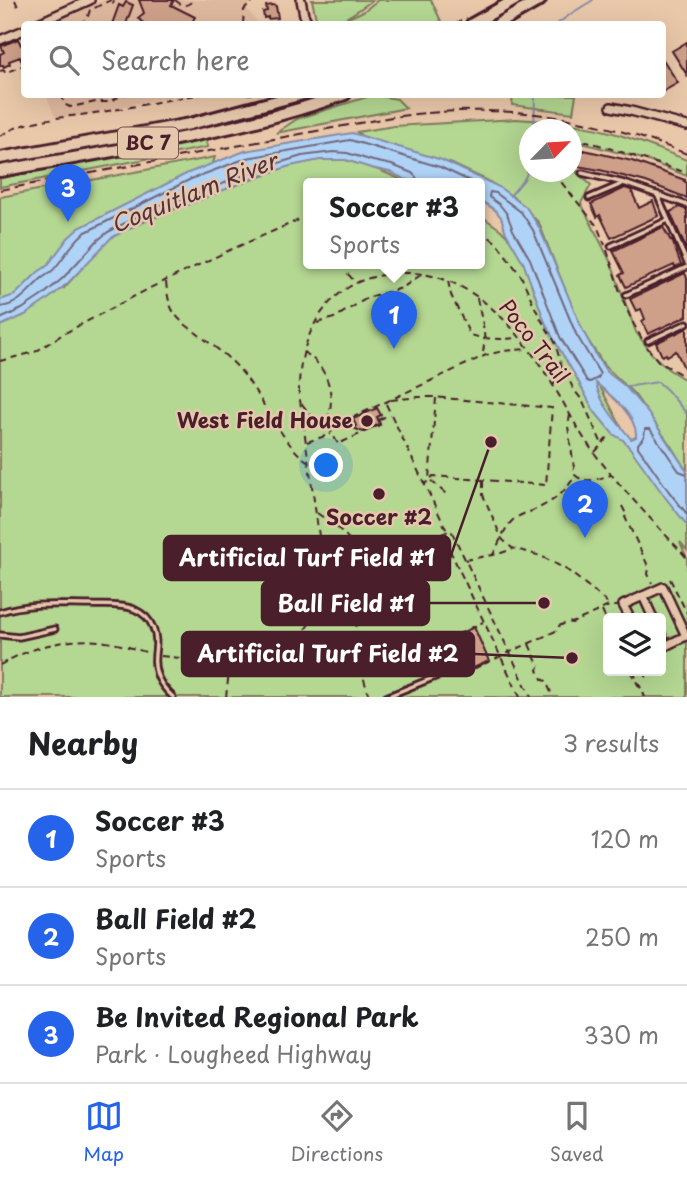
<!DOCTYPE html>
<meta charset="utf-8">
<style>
:root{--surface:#fff;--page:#f6f6f6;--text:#202124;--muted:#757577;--line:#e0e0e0;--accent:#2563eb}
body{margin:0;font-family:"Playpen Sans",sans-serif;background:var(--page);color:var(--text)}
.controls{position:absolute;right:21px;bottom:21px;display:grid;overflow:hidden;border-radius:7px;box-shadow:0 7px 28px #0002}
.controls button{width:63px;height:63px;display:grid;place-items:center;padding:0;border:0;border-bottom:2px solid var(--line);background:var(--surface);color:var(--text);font:35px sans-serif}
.compass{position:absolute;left:519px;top:119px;width:63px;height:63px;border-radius:50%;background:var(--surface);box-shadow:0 7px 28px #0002;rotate:65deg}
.you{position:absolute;left:327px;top:466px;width:24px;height:24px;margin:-18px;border:5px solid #fff;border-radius:50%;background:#1a73e8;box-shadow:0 0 0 10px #1a73e833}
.badge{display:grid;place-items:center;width:46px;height:46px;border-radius:50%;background:var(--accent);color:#fff;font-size:23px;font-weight:700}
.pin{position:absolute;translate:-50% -58px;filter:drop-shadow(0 2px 4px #0008)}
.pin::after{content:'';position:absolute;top:37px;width:24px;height:21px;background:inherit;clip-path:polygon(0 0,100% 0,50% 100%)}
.popup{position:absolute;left:303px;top:178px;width:182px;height:91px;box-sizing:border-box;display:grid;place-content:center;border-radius:7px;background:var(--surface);filter:drop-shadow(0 2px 5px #0005);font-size:23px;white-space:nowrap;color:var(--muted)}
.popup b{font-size:26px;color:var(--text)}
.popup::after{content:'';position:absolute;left:50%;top:100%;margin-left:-14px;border:14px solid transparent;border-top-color:var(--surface)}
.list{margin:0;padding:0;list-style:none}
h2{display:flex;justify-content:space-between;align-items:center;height:91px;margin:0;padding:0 28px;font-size:30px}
h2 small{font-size:23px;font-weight:400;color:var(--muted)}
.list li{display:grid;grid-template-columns:46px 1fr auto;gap:21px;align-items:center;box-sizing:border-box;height:98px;padding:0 28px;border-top:2px solid var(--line)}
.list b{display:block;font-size:26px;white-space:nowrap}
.list p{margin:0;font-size:23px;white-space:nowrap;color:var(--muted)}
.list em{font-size:23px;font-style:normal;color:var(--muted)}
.icon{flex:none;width:38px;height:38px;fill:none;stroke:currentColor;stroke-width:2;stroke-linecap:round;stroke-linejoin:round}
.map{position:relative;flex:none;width:687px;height:697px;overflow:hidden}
.search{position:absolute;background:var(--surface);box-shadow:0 7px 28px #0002;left:21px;right:21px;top:21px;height:77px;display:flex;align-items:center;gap:18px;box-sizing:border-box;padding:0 24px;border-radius:7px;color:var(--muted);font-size:26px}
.sheet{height:385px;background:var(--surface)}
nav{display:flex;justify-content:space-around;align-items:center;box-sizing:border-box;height:98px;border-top:2px solid var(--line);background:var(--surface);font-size:19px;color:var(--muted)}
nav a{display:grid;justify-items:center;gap:4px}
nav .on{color:var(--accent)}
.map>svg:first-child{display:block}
.built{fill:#deb89d}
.green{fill:#b4d792;stroke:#7f7b5e;stroke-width:2;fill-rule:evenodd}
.water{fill:#afd3f7;stroke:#878ba5;stroke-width:2;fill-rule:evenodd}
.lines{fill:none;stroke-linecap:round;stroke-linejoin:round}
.shore{stroke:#72677d;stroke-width:2}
.stream{stroke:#878ba5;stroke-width:2}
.building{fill:#cea089;stroke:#4a1f2b;stroke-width:2}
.service-casing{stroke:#4a1f2b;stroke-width:9}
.minor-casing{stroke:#4a1f2b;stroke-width:12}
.primary-casing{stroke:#4a1f2b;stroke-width:16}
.path{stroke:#4a1f2b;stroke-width:2;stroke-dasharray:7 5;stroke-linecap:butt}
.service{stroke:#e5c8ac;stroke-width:3.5}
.minor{stroke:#e5c8ac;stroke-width:7}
.primary{stroke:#e5c8ac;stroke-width:10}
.rail{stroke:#4a1f2b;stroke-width:2;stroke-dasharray:10 5;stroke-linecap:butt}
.poi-dot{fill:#4a1f2b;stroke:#e5c8ac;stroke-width:2.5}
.labels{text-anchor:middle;stroke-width:5;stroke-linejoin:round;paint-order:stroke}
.shield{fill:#e5c8ac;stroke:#785252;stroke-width:2}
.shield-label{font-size:19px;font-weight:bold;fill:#4a1f2b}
.street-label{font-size:21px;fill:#4a1f2b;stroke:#e5c8ac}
.poi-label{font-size:21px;font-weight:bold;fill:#4a1f2b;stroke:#e5c8ac;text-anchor:end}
.water-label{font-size:23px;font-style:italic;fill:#54313f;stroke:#e5c8ac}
.leader{fill:none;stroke:#4a1f2b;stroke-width:2.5}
.callout-dot{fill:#4a1f2b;stroke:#e5c8ac;stroke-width:2.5}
.callout{fill:#4a1f2b;stroke:#4a1f2b;stroke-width:2.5}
.callout-label{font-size:23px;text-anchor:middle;font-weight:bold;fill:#fff}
</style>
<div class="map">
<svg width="687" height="697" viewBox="0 0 687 697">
<rect width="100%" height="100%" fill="#e9c7a9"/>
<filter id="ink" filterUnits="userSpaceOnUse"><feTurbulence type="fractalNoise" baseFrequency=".0143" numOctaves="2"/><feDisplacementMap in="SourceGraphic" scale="14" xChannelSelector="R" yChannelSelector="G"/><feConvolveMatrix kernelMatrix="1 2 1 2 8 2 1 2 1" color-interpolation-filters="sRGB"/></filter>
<g filter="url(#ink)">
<!-- built -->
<g class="built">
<path d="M104 0H255L246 8 259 24H51Z"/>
<path d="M46 95H177L73 117 55 116Z"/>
</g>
<!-- green -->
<g class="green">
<path d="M312 0H373C358 10 336 29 317 23Z"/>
<path d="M378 0H431L442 23 335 24 364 11Z"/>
<path d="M373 95 397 99 406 108 276 133 297 119Z"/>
<path d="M513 95V94L576 95 573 113 512 105Z"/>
<path d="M517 119C541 121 565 122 588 127 622 133 655 148 687 160V176L643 159 582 143 573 157 577 173 591 185 581 203 611 263 636 332 652 354 668 369 687 381V472L671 446 634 394 604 365 580 328 539 223 516 199 488 181 450 163 421 157 362 136 357 132 394 126ZM530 130H572V172H530Z"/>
<path d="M206 139 208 147 0 187V178Z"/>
<path d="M215 157 211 168 326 157C355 160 382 170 407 183H308V263H480V215L501 230 538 269 634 451 687 523V550L680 542 687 558V697H0V197ZM274 162 266 175 216 192 129 228 164 209ZM54 268H82L64 288ZM608 618H661V671H608Z"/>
</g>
<!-- water -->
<path class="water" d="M352 133 442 160 499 187 526 207 539 227 583 331 597 357 607 372 625 386 648 413 687 471V525L665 497 630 448 623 440 613 434 594 411 576 377 554 340 545 322 523 262 506 233 501 217 495 210 480 200V183H428L404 179 390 172 371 168 346 160H320L290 166 245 181 188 205 161 211 111 238 68 283 47 300 25 315 0 326V300L15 295 38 272 47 266 68 238 79 228 188 173 245 151ZM596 383C611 395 638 417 636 437L631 439C618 423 600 404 596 383Z"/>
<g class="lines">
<!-- shore -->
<g class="shore">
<path d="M490 192 496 193 521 212 533 230 576 334 600 374 598 378 590 382 587 381 560 337 530 259 513 230 507 214 500 205 489 197Z"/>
<path d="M0 307C19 305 28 291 41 279 46 275 51 273 55 268 65 256 72 243 84 233L191 179 247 158 350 140 440 167 474 183"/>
<path d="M0 319 22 309 43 295 63 278 98 240 108 232 159 205 185 199 262 168 302 156 333 152 347 153 373 161 392 165 412 173 416 177 417 183"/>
<path d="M687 474 679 471 650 429H645L644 437 638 444V447L670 493 687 514"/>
</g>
<!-- stream -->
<g class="stream">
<path d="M557 24 572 13 593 0"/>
<path d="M534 130 535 94"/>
<path d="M510 196 525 178 530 165"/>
<path d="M626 387 658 382 667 390 687 414"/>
</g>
</g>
<!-- building -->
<g class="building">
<path d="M139 0H174L171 5 195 17 191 24H144L138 18 144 13Z"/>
<path d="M126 2 133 5 126 24H112L119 5 123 7Z"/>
<path d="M273 5 276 6 278 18 268 19V17L264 18 263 12 267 11 266 6Z"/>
<path d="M18 39 21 45 24 43V67L20 57 9 61 10 64 4 67 3 65 0 66V54L4 52 1 46Z"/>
<path d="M687 42V75L672 51Z"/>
<path d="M662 58 678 83 662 92Z"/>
<path d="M584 150 632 161 685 180 684 181 687 183V198L646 182 600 170 577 166 580 151H584Z"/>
<path d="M625 188 631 190 639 208 653 201 658 216 611 238 600 215 597 217 591 204Z"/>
<path d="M680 207 687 210V251L670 212Z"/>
<path d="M663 227 671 241 672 240 681 265 675 268 674 265 626 287 620 275 624 273 613 251Z"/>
<path d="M685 273 687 278V316L648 334 642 321 645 319 641 309 636 311 630 299Z"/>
<path d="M687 328V374L676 351 667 356 666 354 662 356 656 343Z"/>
<path d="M377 408 381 415 377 417 380 424 363 432 353 428 356 426 353 419Z"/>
<path d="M474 627 489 661 456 676 451 665 472 655 462 633Z"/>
</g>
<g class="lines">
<!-- service casing -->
<g class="service-casing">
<g id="service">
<path d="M582 173 624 183 687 205"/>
<path d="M657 194 687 263"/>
<path d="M589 198 622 184"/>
<path d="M611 246 668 220"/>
<path d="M626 295 687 267"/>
<path d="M648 341 687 323"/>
<path d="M0 612C30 602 60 605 91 605 105 606 121 604 134 609 143 613 150 619 153 628 157 637 156 645 155 654 153 673 160 685 173 697"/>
<path d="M0 635 19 637 55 629"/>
<path d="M386 697 445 673"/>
</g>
</g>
<!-- minor casing -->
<g class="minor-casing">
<g id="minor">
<path d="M301 0 304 15 309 24"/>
<path d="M36 24 90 0"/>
<path d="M0 40 24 30"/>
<path d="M611 107 631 111 687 126"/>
<path d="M643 596 653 618"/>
<path d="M630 618 623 605 663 587 686 636 661 648"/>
<path d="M661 634 666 646"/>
</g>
</g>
<!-- primary casing -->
<g class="primary-casing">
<g id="primary">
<path d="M472 24 515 0"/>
<path d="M498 24 540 0"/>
<path d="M0 158 190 124 303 94"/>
<path d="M0 171C115 150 234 134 345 94"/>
</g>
</g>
<!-- path -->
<g class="path">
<path d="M15 0 18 7"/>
<path d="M175 0 183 6 189 4 193 0"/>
<path d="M113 4 114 0"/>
<path d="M79 24 87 19 90 10 111 0"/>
<path d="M243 24 244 10 254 0"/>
<path d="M455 24 463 20"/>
<path d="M0 71 4 70 5 73 24 65"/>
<path d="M62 94 64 104 70 107 96 102H108L125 94"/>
<path d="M246 94H259"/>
<path d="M441 94 501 98"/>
<path d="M572 135 575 126"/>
<path d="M0 136C30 117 66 118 101 112 135 107 169 99 203 94"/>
<path d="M572 145 587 141 687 173"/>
<path d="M556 172 557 177 597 226 605 245"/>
<path d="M480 230 497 243 521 276 539 316 555 342 563 372V375L553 385"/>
<path d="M607 250 620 292"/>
<path d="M343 263 347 273 356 283"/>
<path d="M448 281 451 295 470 335C484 339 502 340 517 338"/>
<path d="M166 282C167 291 168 301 172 309 177 320 190 328 199 335 216 348 235 361 247 379 264 402 286 449 309 462"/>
<path d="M477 298C481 321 488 332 482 357"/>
<path d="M623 300 632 321 642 339"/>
<path d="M317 323 334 318 369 297 402 288 422 274"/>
<path d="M647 347 658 361 687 378"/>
<path d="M303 352C327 364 338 398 326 422"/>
<path d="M0 361 35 352 63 334 150 288 230 250 308 216"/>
<path d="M563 373 568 378 574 390 582 400 602 444"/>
<path d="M436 398 429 479 446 494"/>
<path d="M391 400 418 397H433L552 408 546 485 433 476 424 485"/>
<path d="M302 404 312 417 327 424 338 444 382 424 380 419 389 415"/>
<path d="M386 404 447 531"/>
<path d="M570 415 568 426 575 475C586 485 599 478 611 475"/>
<path d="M330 428 486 355 503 351 527 349"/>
<path d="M307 442 331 434"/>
<path d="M595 452 610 435"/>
<path d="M483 481V495L502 539 512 548 541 556 567 570 594 591 609 605"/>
<path d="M622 506 627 516 625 517 649 568 648 574 652 583"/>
<path d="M317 513C351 537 359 541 354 585"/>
<path d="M492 556C499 545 503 530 512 521 517 516 525 513 532 511 551 503 566 493 575 475"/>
<path d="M465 560 498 554 513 549"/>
<path d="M325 578 359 610"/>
<path d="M670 579 687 613"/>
<path d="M602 611 608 624"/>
<path d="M459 634 483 622"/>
<path d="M529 644 539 667 538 670 542 679 546 681 553 697"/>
<path d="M161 656C177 658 194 659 210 661 254 664 290 662 312 618 320 603 324 589 324 572L299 393C298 353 313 309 349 287 366 276 389 273 410 273 476 275 523 335 554 387 567 408 578 431 592 450 621 489 655 523 687 558"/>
<path d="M449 662 456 677 558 630 559 626 568 622 572 623 609 606H617"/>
<path d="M0 665C30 647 71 636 106 642 121 644 135 649 149 653"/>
<path d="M630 671 640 688"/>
<path d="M633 671 645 697"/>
<path d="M644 671 647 679"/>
<path d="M226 697 230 663"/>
<path d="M369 697 358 658 355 643 357 621 362 607 369 596 383 581 401 570 424 561 432 546 443 536"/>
<path d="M520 697 442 534 451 530 531 697"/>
</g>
<!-- service -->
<use href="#service" class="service"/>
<!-- minor -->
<use href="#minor" class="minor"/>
<!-- primary -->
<use href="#primary" class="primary"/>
<!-- rail -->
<path class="rail" d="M0 190 392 117C500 102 586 114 687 154"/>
</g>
</g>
<!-- markers -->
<g class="poi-dot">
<circle cx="367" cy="421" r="7"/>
<circle cx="379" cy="494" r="7"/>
</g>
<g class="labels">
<!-- shield labels -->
<rect class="shield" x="118" y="127.5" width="60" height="31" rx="5"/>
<g class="shield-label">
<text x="148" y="150">BC 7</text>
</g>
<!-- street labels -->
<g class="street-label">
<text transform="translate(534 342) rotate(52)" y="7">Poco Trail</text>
</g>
<!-- poi labels -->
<g class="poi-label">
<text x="353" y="428">West Field House</text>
<text x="379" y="525" text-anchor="middle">Soccer #2</text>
</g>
<!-- water labels -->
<g class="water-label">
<text transform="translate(194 193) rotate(-22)" y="8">Coquitlam River</text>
</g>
</g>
<!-- callouts -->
<path class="leader" d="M491 442L450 558M544 603L429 603M572 658L474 654"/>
<g class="callout-dot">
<circle cx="491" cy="442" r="7"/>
<circle cx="544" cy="603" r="7"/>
<circle cx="572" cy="658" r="7"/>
</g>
<g class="callout">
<rect x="164" y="536" width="286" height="44" rx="7"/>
<rect x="262" y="581" width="167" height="44" rx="7"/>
<rect x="182" y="632" width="292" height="44" rx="7"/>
</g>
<g class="callout-label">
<text x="307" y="566">Artificial Turf Field #1</text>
<text x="346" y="612">Ball Field #1</text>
<text x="328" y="662">Artificial Turf Field #2</text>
</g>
</svg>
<div class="controls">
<button><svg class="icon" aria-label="layers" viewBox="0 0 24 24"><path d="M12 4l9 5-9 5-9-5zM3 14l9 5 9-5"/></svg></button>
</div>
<svg class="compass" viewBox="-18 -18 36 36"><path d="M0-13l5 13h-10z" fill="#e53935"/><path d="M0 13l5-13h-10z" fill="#757577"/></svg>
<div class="you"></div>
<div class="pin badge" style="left:394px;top:349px">1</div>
<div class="popup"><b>Soccer #3</b>Sports</div>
<div class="pin badge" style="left:585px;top:538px">2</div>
<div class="pin badge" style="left:68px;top:222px">3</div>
<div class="search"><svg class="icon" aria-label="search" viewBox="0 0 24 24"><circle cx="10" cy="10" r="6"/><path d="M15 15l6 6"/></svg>Search here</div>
</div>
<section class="sheet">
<h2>Nearby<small>3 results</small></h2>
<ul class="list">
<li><span class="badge">1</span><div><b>Soccer #3</b><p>Sports</p></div><em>120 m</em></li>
<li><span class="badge">2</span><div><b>Ball Field #2</b><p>Sports</p></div><em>250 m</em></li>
<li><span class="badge">3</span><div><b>Be Invited Regional Park</b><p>Park · Lougheed Highway</p></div><em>330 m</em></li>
</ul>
</section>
<nav>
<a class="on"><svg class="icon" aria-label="map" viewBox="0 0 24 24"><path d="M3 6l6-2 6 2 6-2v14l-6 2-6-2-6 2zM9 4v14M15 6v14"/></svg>Map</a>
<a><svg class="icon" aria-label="directions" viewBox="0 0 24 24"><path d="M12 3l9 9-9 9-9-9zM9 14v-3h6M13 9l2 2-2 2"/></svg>Directions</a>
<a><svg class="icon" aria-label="saved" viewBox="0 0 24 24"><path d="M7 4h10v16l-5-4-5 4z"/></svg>Saved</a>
</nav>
